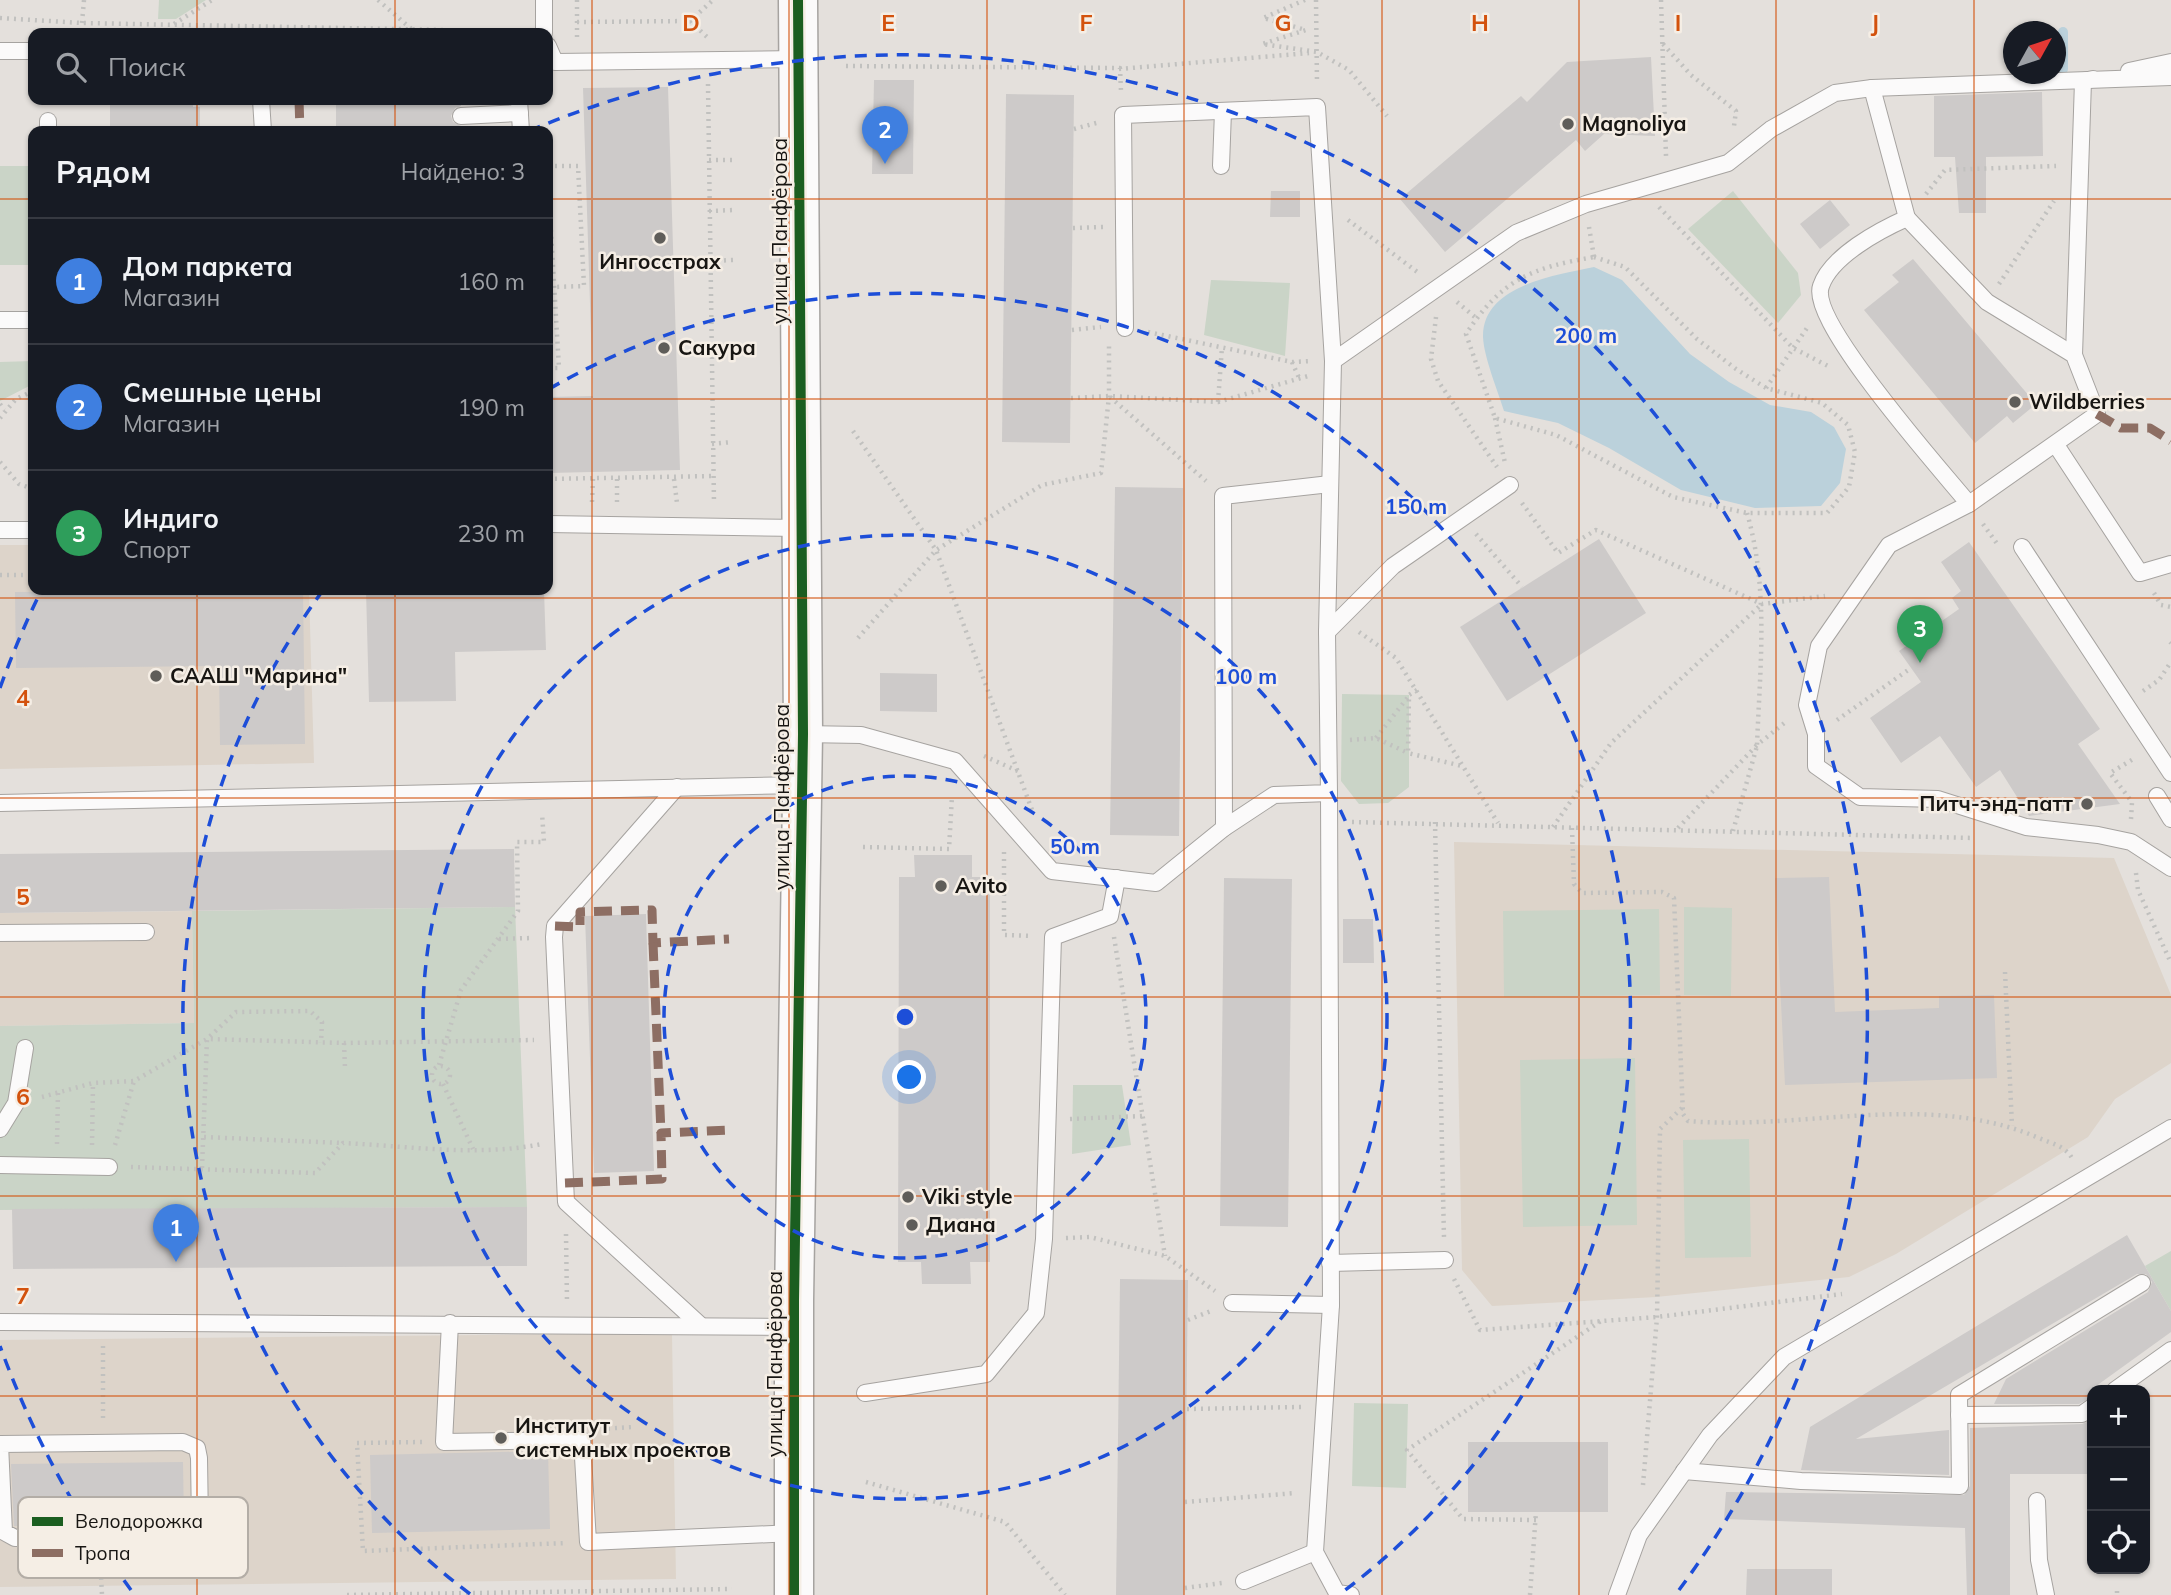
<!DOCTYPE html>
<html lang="ru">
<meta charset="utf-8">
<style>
:root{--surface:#171b24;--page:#20242c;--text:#f1f3f6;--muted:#9ea1a6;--line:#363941;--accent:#d93025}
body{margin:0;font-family:Mulish,sans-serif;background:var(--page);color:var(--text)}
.controls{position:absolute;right:21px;bottom:21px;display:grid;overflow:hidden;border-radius:14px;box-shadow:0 2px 5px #0004}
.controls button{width:63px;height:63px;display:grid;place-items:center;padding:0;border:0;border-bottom:2px solid var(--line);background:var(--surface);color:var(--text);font:35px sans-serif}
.compass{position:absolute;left:2003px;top:21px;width:63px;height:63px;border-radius:50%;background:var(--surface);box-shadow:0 2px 5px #0004;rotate:50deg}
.you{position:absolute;left:910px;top:1078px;width:24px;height:24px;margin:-18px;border:5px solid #fff;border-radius:50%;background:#1a73e8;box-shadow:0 0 0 10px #1a73e833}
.badge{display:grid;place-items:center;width:46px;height:46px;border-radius:50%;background:var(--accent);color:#fff;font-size:23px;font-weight:700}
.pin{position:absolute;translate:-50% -58px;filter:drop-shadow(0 2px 4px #0008)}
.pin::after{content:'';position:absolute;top:37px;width:24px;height:21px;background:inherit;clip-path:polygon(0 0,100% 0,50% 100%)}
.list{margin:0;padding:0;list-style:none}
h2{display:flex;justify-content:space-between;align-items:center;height:91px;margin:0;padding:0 28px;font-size:30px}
h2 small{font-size:23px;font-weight:400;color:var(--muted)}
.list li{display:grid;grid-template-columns:46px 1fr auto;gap:21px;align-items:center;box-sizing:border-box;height:126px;padding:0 28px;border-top:2px solid var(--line)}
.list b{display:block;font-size:26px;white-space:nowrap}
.list p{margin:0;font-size:23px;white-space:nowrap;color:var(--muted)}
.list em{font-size:23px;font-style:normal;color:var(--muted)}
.icon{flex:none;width:38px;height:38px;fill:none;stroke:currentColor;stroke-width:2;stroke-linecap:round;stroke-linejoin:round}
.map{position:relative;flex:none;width:2171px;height:1595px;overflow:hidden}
.search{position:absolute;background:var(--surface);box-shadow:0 2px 5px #0004;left:28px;top:28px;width:525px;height:77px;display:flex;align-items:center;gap:18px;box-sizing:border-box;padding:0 24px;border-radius:14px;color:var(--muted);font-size:26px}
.panel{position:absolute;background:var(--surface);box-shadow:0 2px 5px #0004;left:28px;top:126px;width:525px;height:469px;border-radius:14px}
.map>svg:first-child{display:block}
.built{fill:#ddd4ca}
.green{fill:#cad4c7}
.water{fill:#bbd1db}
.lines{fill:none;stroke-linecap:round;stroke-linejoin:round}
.stream{stroke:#bbd1db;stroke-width:10}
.building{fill:#cdcac9}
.service-casing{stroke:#a6a3a0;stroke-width:18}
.tertiary-casing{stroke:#a6a3a0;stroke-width:41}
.path{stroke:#c1c1bf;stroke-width:4.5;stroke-dasharray:2 5;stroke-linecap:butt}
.service{stroke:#fbfafa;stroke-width:16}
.tertiary{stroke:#fbfafa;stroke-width:38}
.quiet{stroke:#8d6e63;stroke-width:9;stroke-dasharray:18 9;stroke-linecap:butt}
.cycleway-casing{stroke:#f5eee5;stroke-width:15}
.cycleway{stroke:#1b5e20;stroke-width:10}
.grid{fill:none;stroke:#d3520d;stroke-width:2;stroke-opacity:0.55}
.ring{fill:none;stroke:#1d4ed8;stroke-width:3.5;stroke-dasharray:12 9}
.poi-dot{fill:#5f5d59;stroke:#f5eee5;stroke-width:2.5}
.labels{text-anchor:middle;stroke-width:5;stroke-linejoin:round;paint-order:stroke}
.poi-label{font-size:21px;font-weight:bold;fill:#181613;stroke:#f5eee5;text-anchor:start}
.street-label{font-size:21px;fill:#181613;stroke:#f5eee5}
.key{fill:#f5eee5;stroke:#b3ada6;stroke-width:2}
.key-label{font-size:19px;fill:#181613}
.grid-label{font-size:23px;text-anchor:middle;font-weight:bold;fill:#d3520d;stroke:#f5eee5;stroke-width:5;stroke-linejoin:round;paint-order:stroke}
.centre{fill:#1d4ed8;stroke:#f5eee5;stroke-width:3.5}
.ring-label{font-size:21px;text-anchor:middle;font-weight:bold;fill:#1d4ed8;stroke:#f5eee5;stroke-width:5;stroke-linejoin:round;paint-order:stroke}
</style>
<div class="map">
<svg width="2171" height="1595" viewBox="0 0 2171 1595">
<rect width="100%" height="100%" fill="#e4e0dc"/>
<!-- built -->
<g class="built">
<path d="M0 545H33V590H309L314 763 0 769Z"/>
<path d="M1454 842 2114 858 2171 995V1063L2115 1099 2088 1137 1896 1254 1849 1277 1656 1297 1492 1306 1462 1270Z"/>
<path d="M192 911 194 1023 0 1026V913Z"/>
<path d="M672 1333 676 1579 0 1587V1340Z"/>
</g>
<!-- green -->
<g class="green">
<path d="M159 0H206L176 19H158Z"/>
<rect x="0" y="166" width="33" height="99"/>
<path d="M1733 191 1798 273 1801 295 1778 323 1688 229Z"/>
<path d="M1211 280 1290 283 1285 356 1204 335Z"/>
<path d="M33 361V384L0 401V362Z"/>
<path d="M1342 694 1409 695V787L1388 803 1359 804 1341 781Z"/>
<path d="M515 907 527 1207 0 1210V1026L194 1023 192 911Z"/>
<path d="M1684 907 1732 908 1731 996 1684 995Z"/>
<path d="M1659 909 1660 995 1504 997 1503 911Z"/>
<path d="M1635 1058 1637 1225 1523 1227 1520 1060Z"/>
<path d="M1073 1085H1122L1131 1145 1072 1154Z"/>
<path d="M1749 1139 1751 1257 1685 1258 1683 1140Z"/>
<path d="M2171 1251V1311L2145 1266Z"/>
<path d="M1354 1403 1408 1404 1406 1488 1352 1486Z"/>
</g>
<!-- water -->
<path class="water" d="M1594 267 1622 280 1690 354 1729 382 1770 405 1811 412 1834 427 1846 449 1840 483 1821 506 1755 508 1681 490 1609 448 1558 423 1504 411C1498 391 1484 358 1483 337 1482 285 1557 275 1594 267Z"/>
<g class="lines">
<!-- stream -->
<path class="stream" d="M2063 69V32"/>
</g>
<!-- building -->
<g class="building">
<path d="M1651 57 1655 136 1604 134 1585 151 1576 140 1445 252 1400 199 1521 96 1527 102 1567 62Z"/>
<path d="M874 80H914L913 174H872Z"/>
<path d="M668 87 680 470 548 473V397L593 396 583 88Z"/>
<path d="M2042 92 2043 156 1986 157V213H1959L1955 157H1934V96Z"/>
<path d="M1006 94 1074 95 1070 443 1002 442Z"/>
<path d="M110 100H193V107H200V131H110Z"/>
<path d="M336 100H460L461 106 455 108 451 116 453 122 461 126V131H336Z"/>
<path d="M1271 191H1300V217H1270Z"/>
<path d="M1830 200 1850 225 1820 249 1800 224Z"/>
<path d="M1913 259 2036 404 2013 423 2007 416 1975 443 1864 310 1899 282 1892 275Z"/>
<path d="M1115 487 1183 488 1179 836 1110 835Z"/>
<path d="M1599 539 1646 613 1507 701 1460 627Z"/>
<path d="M1969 542 2100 729 2078 744 2120 804 2029 816 2000 770 1976 787 1940 736 1901 763 1870 718 1921 682 1899 651 1959 609 1952 598 1961 591 1941 562Z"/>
<path d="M303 590 305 744 220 745 219 666 16 668 15 592Z"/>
<path d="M366 590H544L546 650 455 652 456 701 369 702Z"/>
<path d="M880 673 937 674V712L880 711Z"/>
<path d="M514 849 515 907 0 913V854Z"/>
<path d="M914 855H972V877H990V1262H970L971 1284H922L921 1262H898L899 877H915Z"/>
<path d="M1829 877 1835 1012 1939 1008V996L1994 995 1997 1078 1785 1085 1775 878Z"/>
<path d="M1224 878 1292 879 1288 1227 1220 1226Z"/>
<path d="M646 914 654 1171 594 1173 585 916Z"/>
<path d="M1343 919H1373L1374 963H1343Z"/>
<path d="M527 1207V1266L13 1269 12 1209Z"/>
<path d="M2127 1235 2171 1311V1332L2092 1389V1397L2079 1404H1994L2006 1379 2148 1292 2152 1282 2146 1274H2137L1856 1439 1949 1430V1475L1801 1470 1810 1427Z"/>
<path d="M1120 1279 1188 1280 1184 1595H1116Z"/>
<path d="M2092 1420V1474H2010V1595H1967L1965 1528 1724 1519 1726 1492 1964 1495 1970 1486V1428L2082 1424Z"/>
<rect x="1468" y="1442" width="140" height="70"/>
<path d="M548 1451 550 1529 372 1533 370 1455Z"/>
<path d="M183 1462 184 1524 14 1526 11 1464Z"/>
<path d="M1747 1569H1832V1595H1746Z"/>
</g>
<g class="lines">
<!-- service casing -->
<g class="service-casing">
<g id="service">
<path d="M544 0V33"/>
<path d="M548 46 555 62 798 59"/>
<path d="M0 51H33"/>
<path d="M2129 71 2171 62"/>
<path d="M1872 88 1907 218C1880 230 1831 256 1821 286 1808 321 1942 471 1969 504L1889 545 1819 646 1807 705 1816 734V766L1860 797 1938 799 2026 827 2098 835 2131 842 2171 868"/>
<path d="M261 100 263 131"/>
<path d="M519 100 521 131"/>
<path d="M461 116 520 113"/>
<path d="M48 131V121"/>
<path d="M1221 166 1223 111"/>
<path d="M1907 218 1987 302 2074 355 2097 414 1969 504"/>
<path d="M0 320H33"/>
<path d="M1125 328 1123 115 1317 107 1333 361"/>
<path d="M2074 355 2083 81 2093 79"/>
<path d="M2056 445 2140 573 2171 564"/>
<path d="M548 524 801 528"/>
<path d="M0 530H33"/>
<path d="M2022 547 2171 773"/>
<path d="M1327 632 1393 566 1510 485"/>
<path d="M803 734 861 735 955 761 1052 871 1156 883 1224 828 1274 795 1329 793 1327 632 1333 361 1516 233 1586 204 1728 163 1771 129 1835 93 1872 88 2171 77"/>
<path d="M677 787 555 926 554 937 566 1202 699 1324"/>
<path d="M1329 793 1331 1305 1315 1552 1337 1593 1351 1595"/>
<path d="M2157 796 2171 819"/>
<path d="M0 803 800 785"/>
<path d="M1224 828 1223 496 1330 484"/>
<path d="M0 933 146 932"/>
<path d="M0 1129 16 1103 25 1048"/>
<path d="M0 1165 109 1167"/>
<path d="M1330 1263 1445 1260"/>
<path d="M1232 1303 1331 1305"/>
<path d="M0 1322 794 1327"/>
<path d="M450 1323 444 1442 582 1440 588 1542 794 1533"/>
<path d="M2115 1390 2171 1350"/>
<path d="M865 1393 986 1374 1036 1313 1044 1239 1053 937 1110 916 1117 878"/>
<path d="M1959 1415 2082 1414 2092 1407"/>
<path d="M183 1442 197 1448 199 1458 200 1524 193 1534 15 1538 4 1532 0 1444Z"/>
<path d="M1684 1471 1801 1481 1960 1486 1959 1395 2142 1283"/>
<path d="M2037 1501 2039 1560 2046 1595"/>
<path d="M1244 1581 1315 1552"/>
<path d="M1617 1595 1639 1535 1710 1435 1784 1357 2171 1128"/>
</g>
</g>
<!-- tertiary casing -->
<g class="tertiary-casing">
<path id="tertiary" d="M794 1595V1301L803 734 798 0"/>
</g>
<!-- path -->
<g class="path">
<path d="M378 0 416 33"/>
<path d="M577 0V39"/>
<path d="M1305 0 1263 18 1306 30 1262 44 1317 52 1349 70 1387 116"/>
<path d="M1316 0 1317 83"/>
<path d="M1661 0 1666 156"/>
<path d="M0 18 82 23 447 30 458 33"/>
<path d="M690 21 707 37"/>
<path d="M577 22 690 21 713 0"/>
<path d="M82 23 84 0"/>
<path d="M174 24 212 0"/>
<path d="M1663 44 1691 75 1736 111 1734 126"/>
<path d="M846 66 1120 68 1121 91"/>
<path d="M1119 69 1309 53"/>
<path d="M708 84 714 503"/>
<path d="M1074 129 1100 122"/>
<path d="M709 160H734"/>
<path d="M548 166H578L584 286 554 287"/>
<path d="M548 181 559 368H548"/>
<path d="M1926 194 1945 170 2056 166"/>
<path d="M1659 207 1793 348 1830 367"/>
<path d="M709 211 734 210"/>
<path d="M1348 220 1420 274"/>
<path d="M1589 227 1594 257"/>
<path d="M1073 228 1103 227"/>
<path d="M1594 257 1625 267 1697 339 1736 369 1766 388 1822 403 1848 425 1855 452 1849 487 1827 513H1747L1673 497 1556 435 1495 418 1466 334C1502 279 1531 268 1594 257Z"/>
<path d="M710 261 733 260"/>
<path d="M1999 284 2054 201"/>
<path d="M1457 302 1476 318"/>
<path d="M1436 317 1431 359 1438 381 1497 467"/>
<path d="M1072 330 1101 327"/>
<path d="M1148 332 1292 362 1311 361"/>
<path d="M1292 362 1300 380"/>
<path d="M1766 388 1807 328"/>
<path d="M1110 397 1206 481"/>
<path d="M1071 398 1109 396 1218 402 1308 376"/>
<path d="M1218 402 1222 347"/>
<path d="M0 404 4 410"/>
<path d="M0 418 16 399 33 391"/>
<path d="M1495 418 1505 463"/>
<path d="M853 431 936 550 1032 810"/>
<path d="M712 444 732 442"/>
<path d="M0 462 19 484 33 489"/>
<path d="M548 479 713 476"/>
<path d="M674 479 677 503"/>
<path d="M592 502 593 479"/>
<path d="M617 502V478"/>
<path d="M1522 503 1558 553 1596 530 1762 604 1825 596"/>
<path d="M1747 513C1769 589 1760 667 1757 745L1787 721"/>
<path d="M1983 524 1998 545"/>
<path d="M1476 534 1522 587"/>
<path d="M0 575H33"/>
<path d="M2154 593 2161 605 2171 607"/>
<path d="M1359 632 1396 658 1498 823"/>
<path d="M858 638 936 550 1042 485 1101 473 1109 396V345"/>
<path d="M2170 642 2171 643"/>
<path d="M1417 690 1409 695 1408 753 1462 766"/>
<path d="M2143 691 2159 680 2171 662"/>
<path d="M1837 720 1911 668"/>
<path d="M1376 738 1408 697"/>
<path d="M1350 740 1376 738 1408 753"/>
<path d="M984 756 1018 771"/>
<path d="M2131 819 2132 802 2110 773 2135 758"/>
<path d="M1352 822 1973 838"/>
<path d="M1435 822 1444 1238"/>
<path d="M1553 827 1611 743 1762 604"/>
<path d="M1572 828 1574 884 1582 893 1662 892 1674 898 1683 1114 1688 1121C1805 1131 1927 1090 2039 1138 2053 1144 2066 1146 2073 1160"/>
<path d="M1678 828 1757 745"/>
<path d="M1733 831 1757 746"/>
<path d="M863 847 949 849 952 796"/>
<path d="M1004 852V935L1032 936"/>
<path d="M2136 873 2138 890 2171 963"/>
<path d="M1114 937 1165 1256"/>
<path d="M499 939 532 938"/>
<path d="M2005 972 2012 1126"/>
<path d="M344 1043 345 1068"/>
<path d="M439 1065 461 990 518 911 517 842H544L542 813"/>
<circle cx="441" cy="1075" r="9"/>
<path d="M443 1084 473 1149"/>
<path d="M42 1097 93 1083 134 1081 207 1039 344 1043 534 1040"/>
<path d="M1070 1119 1142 1116"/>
<path d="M204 1137 342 1143"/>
<path d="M57 1144 58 1092"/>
<path d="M92 1145 93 1083"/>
<path d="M115 1145 134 1081"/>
<path d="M131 1167 315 1173 343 1143C407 1146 478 1157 542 1144"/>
<path d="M202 1168 207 1039 236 1012 310 1011 322 1022 321 1043"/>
<path d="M566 1234 567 1302"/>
<path d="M1066 1238 1090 1237 1165 1256 1215 1291"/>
<path d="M1454 1279 1480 1330 1657 1317 1842 1294"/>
<path d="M1188 1320 1211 1311"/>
<path d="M103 1346V1421"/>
<path d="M1187 1409 1301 1407"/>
<path d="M601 1429 633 1427"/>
<path d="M422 1442 357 1443 363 1551 567 1543"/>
<path d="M866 1482 1005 1522 1065 1595"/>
<path d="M1643 1485 1657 1317 1660 1129 1682 1108"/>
<path d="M1185 1502 1296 1493"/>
<path d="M1536 1520 1463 1519 1407 1450 1601 1321"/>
<path d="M100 1557 102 1595"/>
<path d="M1185 1588 1222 1583"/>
<path d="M2117 1591V1595"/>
<path d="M347 1595 732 1589"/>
<path d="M1530 1595 1536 1512"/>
</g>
<!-- service -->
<use href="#service" class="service"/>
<!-- tertiary -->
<use href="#tertiary" class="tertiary"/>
<!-- quiet -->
<g class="quiet">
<path d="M299 100 300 131"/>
<path d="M2097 414 2121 428H2150L2171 441"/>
<path d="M555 926 580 927V912L652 910 653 943 729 939"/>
<path d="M653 943 661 1133"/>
<path d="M565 1183 662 1179 661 1133 729 1130"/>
</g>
<!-- cycleway casing -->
<g class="cycleway-casing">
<path id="cycleway" d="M794 1595V1301L803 734 798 0"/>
</g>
<!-- cycleway -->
<use href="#cycleway" class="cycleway"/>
</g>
<!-- grid -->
<path class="grid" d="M197 0V33M395 0V33M592 0V1595M789 0V1595M987 0V1595M1184 0V1595M1382 0V1595M1579 0V1595M1776 0V1595M1974 0V1595M197 100V131M395 100V131M0 199H33M548 199H2171M0 399H33M548 399H2171M197 590V1595M395 590V1595M0 598H2171M0 798H2171M0 997H2171M0 1196H2171M0 1396H2092M2145 1396H2171"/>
<!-- distance rings -->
<g class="ring">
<circle cx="905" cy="1017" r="241"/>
<circle cx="905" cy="1017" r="482"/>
<path d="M470 1594A722 722 0 0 1 321 593M549 389A722 722 0 0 1 1340 1594"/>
<path d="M131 1590A963 963 0 0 1 0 1346M0 688A963 963 0 0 1 39 595M529 131A963 963 0 0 1 1679 1590"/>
</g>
<!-- markers -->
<g class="poi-dot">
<circle cx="1568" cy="124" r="7"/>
<circle cx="660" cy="238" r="7"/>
<circle cx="664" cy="348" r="7"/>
<circle cx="2015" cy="402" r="7"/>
<circle cx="156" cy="676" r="7"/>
<circle cx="2087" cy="804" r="7"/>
<circle cx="941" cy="886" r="7"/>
<circle cx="908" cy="1197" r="7"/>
<circle cx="912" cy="1225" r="7"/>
<circle cx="501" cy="1438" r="7"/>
</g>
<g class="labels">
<!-- poi labels -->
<g class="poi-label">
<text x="1582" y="131">Magnoliya</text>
<text x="660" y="269" text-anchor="middle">Ингосстрах</text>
<text x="678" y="355">Сакура</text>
<text x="2029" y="409">Wildberries</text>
<text x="170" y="683">СААШ "Марина"</text>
<text x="2073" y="811" text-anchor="end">Питч-энд-патт</text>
<text x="955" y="893">Avito</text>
<text x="922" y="1204">Viki style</text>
<text x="926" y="1232">Диана</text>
<text x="515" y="1433">Институт<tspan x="515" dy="24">системных проектов</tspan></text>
</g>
<!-- street labels -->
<g class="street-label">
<text transform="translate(780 231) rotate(-90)" y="7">улица Панфёрова</text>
<text transform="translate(782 797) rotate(-90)" y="7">улица Панфёрова</text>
<text transform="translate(775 1364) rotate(-90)" y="7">улица Панфёрова</text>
</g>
</g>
<!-- legend -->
<rect x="18" y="1497" width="230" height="81" rx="10" class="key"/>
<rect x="32" y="1517" width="31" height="9" fill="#1b5e20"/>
<rect x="32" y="1549" width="31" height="8" fill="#8d6e63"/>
<g class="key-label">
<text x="75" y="1528">Велодорожка</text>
<text x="75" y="1560">Тропа</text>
</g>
<g class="grid-label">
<text x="691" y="31">D</text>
<text x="888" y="31">E</text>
<text x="1086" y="31">F</text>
<text x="1283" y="31">G</text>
<text x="1480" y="31">H</text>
<text x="1678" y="31">I</text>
<text x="1875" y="31">J</text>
<text x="23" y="706">4</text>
<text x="23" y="905">5</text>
<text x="23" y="1105">6</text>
<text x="23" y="1304">7</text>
</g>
<circle cx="905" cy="1017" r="10" class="centre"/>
<g class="ring-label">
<text x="1586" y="343">200 m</text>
<text x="1416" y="514">150 m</text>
<text x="1246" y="684">100 m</text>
<text x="1075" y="854">50 m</text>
</g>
</svg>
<div class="controls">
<button>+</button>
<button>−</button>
<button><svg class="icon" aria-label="locate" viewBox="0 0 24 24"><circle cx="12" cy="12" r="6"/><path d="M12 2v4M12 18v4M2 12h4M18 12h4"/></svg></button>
</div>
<svg class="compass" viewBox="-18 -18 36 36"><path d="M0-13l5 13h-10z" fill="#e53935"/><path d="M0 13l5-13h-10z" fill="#9ea1a6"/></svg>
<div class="you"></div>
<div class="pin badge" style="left:176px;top:1262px;background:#3f7fe0">1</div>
<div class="pin badge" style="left:885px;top:164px;background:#3f7fe0">2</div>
<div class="pin badge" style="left:1920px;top:663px;background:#2e9e5b">3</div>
<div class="search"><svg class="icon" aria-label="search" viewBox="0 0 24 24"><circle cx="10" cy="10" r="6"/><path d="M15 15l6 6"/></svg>Поиск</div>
<section class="panel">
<h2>Рядом<small>Найдено: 3</small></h2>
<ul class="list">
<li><span class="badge" style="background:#3f7fe0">1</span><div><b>Дом паркета</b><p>Магазин</p></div><em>160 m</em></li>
<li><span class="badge" style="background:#3f7fe0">2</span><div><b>Смешные цены</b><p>Магазин</p></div><em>190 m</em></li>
<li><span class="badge" style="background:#2e9e5b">3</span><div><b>Индиго</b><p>Спорт</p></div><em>230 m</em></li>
</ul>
</section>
</div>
